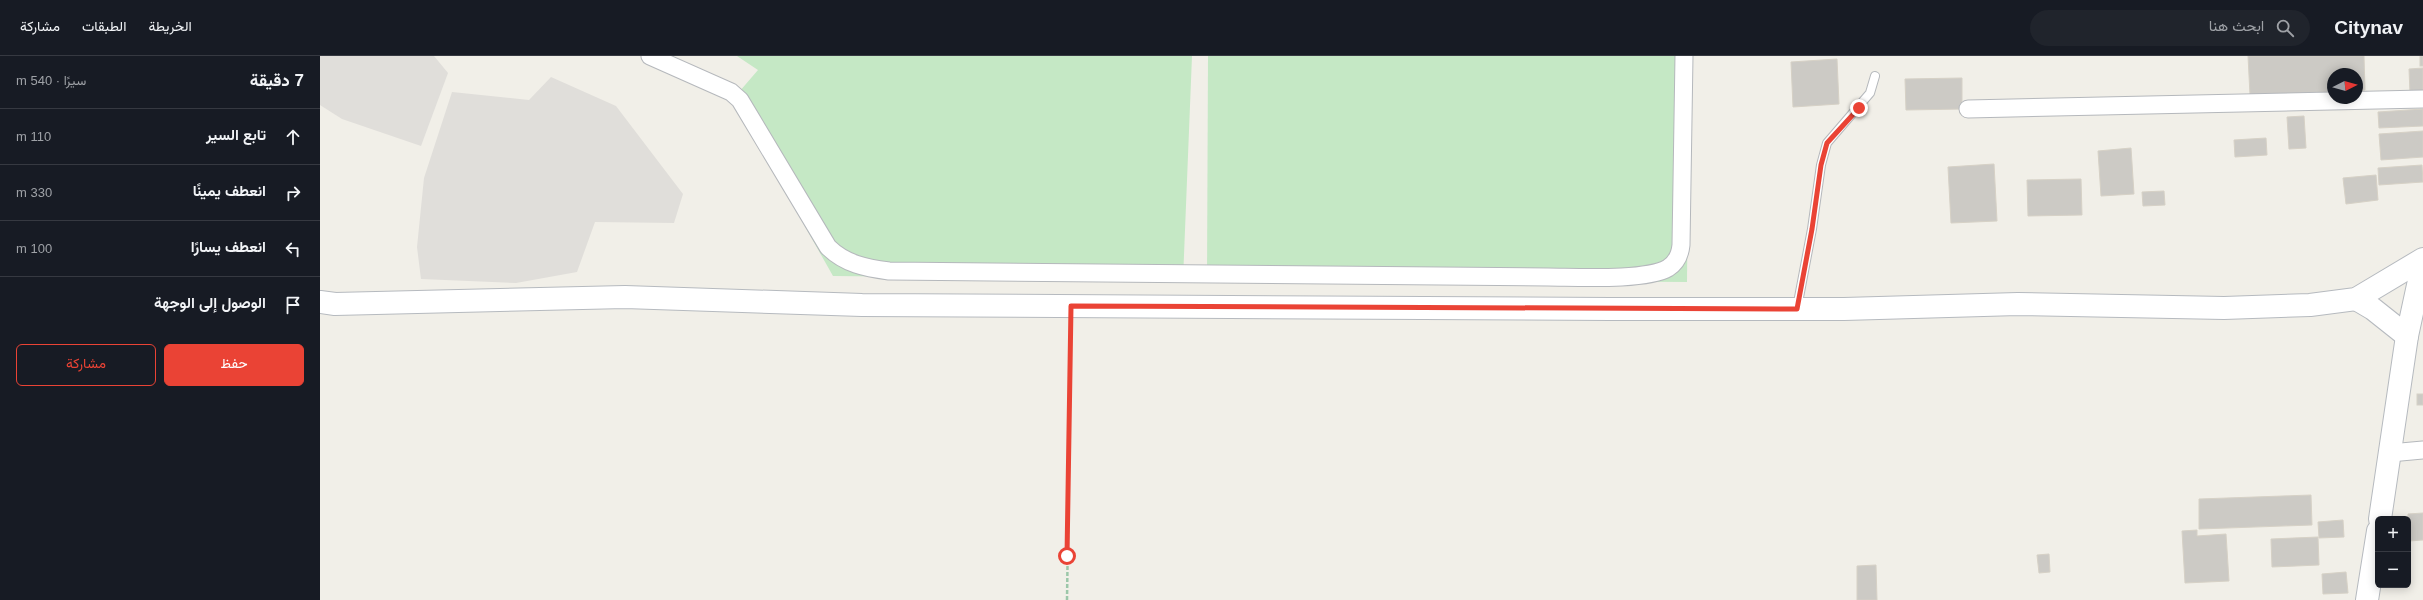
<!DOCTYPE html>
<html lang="ar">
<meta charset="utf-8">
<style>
:root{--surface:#171b24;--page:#20242c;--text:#f1f3f6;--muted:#9ea1a6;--line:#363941;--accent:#ea4335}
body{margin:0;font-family:Helvetica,Vazirmatn,sans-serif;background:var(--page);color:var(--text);direction:rtl}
.controls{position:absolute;right:12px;bottom:12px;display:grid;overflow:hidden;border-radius:6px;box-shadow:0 2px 10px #0003}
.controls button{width:36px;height:36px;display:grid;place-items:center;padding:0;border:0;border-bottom:1px solid var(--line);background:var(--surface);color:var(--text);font:20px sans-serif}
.compass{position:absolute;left:2007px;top:12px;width:36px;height:36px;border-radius:50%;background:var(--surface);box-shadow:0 2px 10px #0003;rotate:84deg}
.stop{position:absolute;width:12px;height:12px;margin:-9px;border:3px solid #ea4335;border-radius:50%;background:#fff}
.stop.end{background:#ea4335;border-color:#fff;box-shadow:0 1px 4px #0008}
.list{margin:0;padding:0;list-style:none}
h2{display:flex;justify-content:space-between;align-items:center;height:52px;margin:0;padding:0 16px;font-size:17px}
h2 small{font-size:13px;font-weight:400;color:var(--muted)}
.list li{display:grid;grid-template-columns:26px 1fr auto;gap:12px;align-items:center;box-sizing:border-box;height:56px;padding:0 16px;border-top:1px solid var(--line)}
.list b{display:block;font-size:15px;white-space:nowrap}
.list em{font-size:13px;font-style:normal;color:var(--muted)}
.actions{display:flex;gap:8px;padding:12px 16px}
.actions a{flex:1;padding:9px 0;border:1px solid var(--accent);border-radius:6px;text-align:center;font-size:14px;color:var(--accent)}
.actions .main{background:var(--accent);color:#fff}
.icon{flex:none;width:22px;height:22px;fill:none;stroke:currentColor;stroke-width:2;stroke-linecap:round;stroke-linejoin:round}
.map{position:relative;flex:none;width:2103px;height:544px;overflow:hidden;direction:ltr}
header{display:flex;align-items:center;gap:24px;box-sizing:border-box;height:56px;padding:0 20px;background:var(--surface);border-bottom:1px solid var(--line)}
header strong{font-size:19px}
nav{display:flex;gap:22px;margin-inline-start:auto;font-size:14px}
.search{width:280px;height:36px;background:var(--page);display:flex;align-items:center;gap:10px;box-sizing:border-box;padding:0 14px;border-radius:22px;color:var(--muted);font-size:15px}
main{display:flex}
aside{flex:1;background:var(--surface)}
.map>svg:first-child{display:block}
.industrial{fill:#e0deda}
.green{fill:#c5e8c5}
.building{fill:#cccac5;stroke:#d6d1c6}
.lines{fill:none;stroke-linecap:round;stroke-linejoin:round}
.lane-casing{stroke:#b5b8bc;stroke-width:10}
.street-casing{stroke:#b5b8bc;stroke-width:19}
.secondary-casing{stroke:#b6babf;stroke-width:24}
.path{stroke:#9cc7a9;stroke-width:2.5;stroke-dasharray:4 2;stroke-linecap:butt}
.lane{stroke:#fff;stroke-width:8}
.street{stroke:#fff;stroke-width:17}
.secondary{stroke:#fff;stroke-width:22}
.route{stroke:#ea4335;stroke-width:5}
</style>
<header>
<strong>Citynav</strong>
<div class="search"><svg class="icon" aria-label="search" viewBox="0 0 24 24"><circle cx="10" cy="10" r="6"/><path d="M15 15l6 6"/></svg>ابحث هنا</div>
<nav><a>الخريطة</a><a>الطبقات</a><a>مشاركة</a></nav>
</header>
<main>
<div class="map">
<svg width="2103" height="544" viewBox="0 0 2103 544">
<rect width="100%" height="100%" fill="#f1efe8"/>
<!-- industrial -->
<g class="industrial">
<path d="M0 0H114L128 17 101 90 22 63 0 49Z"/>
<path d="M231 21 296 50 363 138 354 167 275 166 257 216 196 227 101 223 97 191 104 122 132 36 209 44Z"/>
</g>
<!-- green -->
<g class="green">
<path d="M417 0H872L863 224 513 220 413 43 438 14Z"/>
<path d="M888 0H1369L1367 226 887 223Z"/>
</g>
<!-- building -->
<g class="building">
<path d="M1928 0H2044L2045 34 2037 35V18H2013V36L1930 39Z"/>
<rect x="2100" y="0" width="3" height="10"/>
<path d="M1517 3 1519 48 1473 51 1471 6Z"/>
<path d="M2103 12V37H2090L2089 13Z"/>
<path d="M1642 22V53L1586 54 1585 23Z"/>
<path d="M2103 53V70L2059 72 2058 56Z"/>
<path d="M1984 60 1986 92 1969 93 1967 61Z"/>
<path d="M2103 75V101L2061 104 2059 78Z"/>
<path d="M1946 82 1947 99 1915 101 1914 84Z"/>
<path d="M1811 92 1814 138 1781 140 1778 95Z"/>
<path d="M1674 108 1677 165 1631 167 1628 111Z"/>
<path d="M2102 109 2103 126 2059 129 2058 112Z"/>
<path d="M2056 119 2058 144 2026 148 2023 122Z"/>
<path d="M1761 123 1762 159 1708 160 1707 124Z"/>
<path d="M1844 135 1845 149 1823 150 1822 136Z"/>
<rect x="2097" y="338" width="6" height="11"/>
<path d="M1991 439 1992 469 1879 473V443Z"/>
<path d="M2103 457V484L2089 485 2088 458Z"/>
<path d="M2023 464 2024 481 1999 482 1998 466Z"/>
<path d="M1877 474V480L1906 478 1909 525 1865 527 1862 475Z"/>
<path d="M1998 481 1999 509 1952 511 1951 483Z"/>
<path d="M1729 498 1730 516 1719 517 1717 499Z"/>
<path d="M1556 509 1557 544H1537V510Z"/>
<path d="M2026 516 2028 537 2003 538 2002 518Z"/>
</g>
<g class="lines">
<!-- lane casing -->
<g class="lane-casing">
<path id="lane" d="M1477 252 1492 173 1501 109 1507 87 1550 37 1555 20"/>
</g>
<!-- street casing -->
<g class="street-casing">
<g id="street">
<path d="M330 0 411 36 420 44 508 191C525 208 546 212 569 215L1228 221C1255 221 1326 225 1348 212 1356 207 1360 199 1361 189L1364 0"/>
<path d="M1648 53 2103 43"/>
<path d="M2070 397 2103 394"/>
</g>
</g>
<!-- secondary casing -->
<g class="secondary-casing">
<g id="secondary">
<path d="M2036 243 2053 253 2087 280"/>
<path d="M0 246 15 248 305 241 542 249 1291 253H1524L1698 248 1904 252 1990 249 2036 243 2103 203"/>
<path d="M2060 463 2087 280 2103 206"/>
<path d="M2047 544 2058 475"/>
</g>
</g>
<!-- path -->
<path class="path" d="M747 544 751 268"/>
<!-- lane -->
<use href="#lane" class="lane"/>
<!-- street -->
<use href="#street" class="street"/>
<!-- secondary -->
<use href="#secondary" class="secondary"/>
</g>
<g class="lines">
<!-- route -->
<path class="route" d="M747 500 751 250 1477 253 1492 173 1501 109 1507 87 1539 52"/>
</g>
</svg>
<div class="controls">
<button>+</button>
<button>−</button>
</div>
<svg class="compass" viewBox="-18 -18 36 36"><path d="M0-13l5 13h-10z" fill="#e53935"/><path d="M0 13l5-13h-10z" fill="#9ea1a6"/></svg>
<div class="stop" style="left:747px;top:500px"></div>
<div class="stop end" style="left:1539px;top:52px"></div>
</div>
<aside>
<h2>7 دقيقة<small>سيرًا · 540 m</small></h2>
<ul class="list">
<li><svg class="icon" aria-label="ahead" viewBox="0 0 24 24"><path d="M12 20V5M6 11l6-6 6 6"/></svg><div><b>تابع السير</b></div><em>110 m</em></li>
<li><svg class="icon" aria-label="right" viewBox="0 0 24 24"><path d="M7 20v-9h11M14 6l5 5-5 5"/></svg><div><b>انعطف يمينًا</b></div><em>330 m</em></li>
<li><svg class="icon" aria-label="left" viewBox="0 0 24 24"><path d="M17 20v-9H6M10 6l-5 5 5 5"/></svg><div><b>انعطف يسارًا</b></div><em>100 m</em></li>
<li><svg class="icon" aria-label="arrive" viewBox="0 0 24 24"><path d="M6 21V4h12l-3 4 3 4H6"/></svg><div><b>الوصول إلى الوجهة</b></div></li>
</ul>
<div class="actions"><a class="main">حفظ</a><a>مشاركة</a></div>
</aside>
</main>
